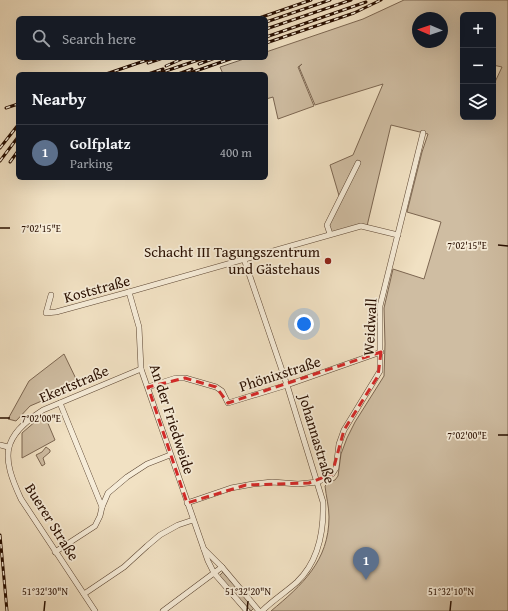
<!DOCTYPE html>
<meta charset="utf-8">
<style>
:root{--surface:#171b24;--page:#20242c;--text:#f1f3f6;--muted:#9ea1a6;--line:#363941;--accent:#7c3aed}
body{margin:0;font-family:"Gentium Book Plus",serif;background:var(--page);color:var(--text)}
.controls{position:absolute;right:12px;top:12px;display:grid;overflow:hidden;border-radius:6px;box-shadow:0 4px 16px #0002}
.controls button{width:36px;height:36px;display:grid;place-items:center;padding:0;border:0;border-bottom:1px solid var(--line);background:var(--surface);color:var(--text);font:20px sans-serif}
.compass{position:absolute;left:412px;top:12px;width:36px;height:36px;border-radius:50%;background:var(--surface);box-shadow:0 4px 16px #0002;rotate:272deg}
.you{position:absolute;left:304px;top:324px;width:14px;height:14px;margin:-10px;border:3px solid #fff;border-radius:50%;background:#1a73e8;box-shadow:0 0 0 6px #1a73e833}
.badge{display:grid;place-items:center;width:26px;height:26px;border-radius:50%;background:var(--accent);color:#fff;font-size:13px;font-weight:700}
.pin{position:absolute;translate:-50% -33px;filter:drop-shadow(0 1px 2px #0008)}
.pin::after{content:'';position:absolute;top:21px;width:14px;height:12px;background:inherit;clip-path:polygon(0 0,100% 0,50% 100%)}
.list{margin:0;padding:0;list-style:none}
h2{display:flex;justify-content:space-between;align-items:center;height:52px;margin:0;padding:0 16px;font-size:17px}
h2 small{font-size:13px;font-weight:400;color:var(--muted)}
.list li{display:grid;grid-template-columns:26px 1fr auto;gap:12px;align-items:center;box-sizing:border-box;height:56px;padding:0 16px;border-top:1px solid var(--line)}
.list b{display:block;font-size:15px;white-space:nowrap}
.list p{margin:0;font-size:13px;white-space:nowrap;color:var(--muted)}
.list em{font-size:13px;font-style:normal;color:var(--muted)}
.icon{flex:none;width:22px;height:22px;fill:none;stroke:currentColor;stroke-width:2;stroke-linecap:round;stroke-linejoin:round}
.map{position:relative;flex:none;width:508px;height:611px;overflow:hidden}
.search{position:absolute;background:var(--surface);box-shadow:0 4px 16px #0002;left:16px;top:16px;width:252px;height:44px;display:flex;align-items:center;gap:10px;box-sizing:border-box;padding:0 14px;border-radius:6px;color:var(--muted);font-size:15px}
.panel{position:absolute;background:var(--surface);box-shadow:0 4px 16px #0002;left:16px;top:72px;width:252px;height:108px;border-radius:6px}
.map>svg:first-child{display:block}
.green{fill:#cfbda2;stroke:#7c6651;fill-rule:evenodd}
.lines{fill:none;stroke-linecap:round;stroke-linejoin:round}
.minor-casing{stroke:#5b4431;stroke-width:6}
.minor{stroke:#f6ecd8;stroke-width:5}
.rail-casing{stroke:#290f00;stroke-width:3}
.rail{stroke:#f6ecd8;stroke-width:1.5;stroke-dasharray:4.5;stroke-linecap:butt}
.marked{fill:none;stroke:#d62828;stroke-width:3;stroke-dasharray:8 5;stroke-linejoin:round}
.ticks{fill:none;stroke:#290f00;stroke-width:1.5}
.poi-dot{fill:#8f2418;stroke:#f6ecd8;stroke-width:1.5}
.labels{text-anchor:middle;stroke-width:3.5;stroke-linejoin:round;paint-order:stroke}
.poi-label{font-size:15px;fill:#290f00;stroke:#f6ecd8;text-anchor:end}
.street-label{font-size:15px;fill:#290f00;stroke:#f6ecd8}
.ticks-label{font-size:10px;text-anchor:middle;fill:#290f00;stroke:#f6ecd8;stroke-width:3.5;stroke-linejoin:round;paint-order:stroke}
</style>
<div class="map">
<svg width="508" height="611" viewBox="0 0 508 611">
<rect width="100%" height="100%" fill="#f1e1c3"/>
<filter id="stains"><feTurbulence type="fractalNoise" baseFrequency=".005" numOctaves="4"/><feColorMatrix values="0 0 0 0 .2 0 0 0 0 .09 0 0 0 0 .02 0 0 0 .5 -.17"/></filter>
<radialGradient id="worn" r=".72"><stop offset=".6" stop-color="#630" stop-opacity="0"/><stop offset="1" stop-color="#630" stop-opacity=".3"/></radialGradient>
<!-- green -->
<g class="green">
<path d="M404 0H508V611H271C302 585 329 561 329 517 329 506 326 496 325 486L329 482 335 480 338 476 341 454 347 438 355 422 384 376 385 344 384 308 393 269 424 279 441 222 407 212 422 152 428 134 391 125 367 226 330 234 327 225 340 199 330 165 353 155 383 84 315 105 299 67 302 64 298 67 314 106 278 119 273 97 266 99V74H223L220 67 247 58H266V52L363 19ZM463 15H493V65L502 67 495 82 494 83 493 81V117H463ZM418 18H442V42H418Z"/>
<path d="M64 354 79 385 30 406 16 421 8 419 29 381Z"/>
<path d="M44 414 55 440 22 458V433Z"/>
<path d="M46 447 50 450V452L43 458 45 464 42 466 36 455 42 452Z"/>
<path d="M223 572 254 608 251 611 219 576Z"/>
</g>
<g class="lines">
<!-- minor casing -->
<g class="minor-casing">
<g id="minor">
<path d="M330 234 327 225 358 163"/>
<path d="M244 259 287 385 323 502C324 531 319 561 297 582 286 592 273 600 262 611"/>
<path d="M129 292 139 327 141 369 208 561 214 573 247 611"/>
<path d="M51 295 46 313 56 312 129 292 361 226 398 235"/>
<path d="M148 387 176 378H185L216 387 222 391 228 403 287 385 381 352"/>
<path d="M60 403 102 507"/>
<path d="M0 445 8 447"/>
<path d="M187 503 231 488 253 484 272 482 298 484 318 482 332 474 336 468 339 444 344 430 380 371V306L423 133"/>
<path d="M204 549 222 567 259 611"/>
<path d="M55 552 95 526 100 516 102 507 108 493 127 477 147 464 170 455"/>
<path d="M84 594 124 567 147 546 160 535 178 525 193 520"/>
<path d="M95 611 21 499C1 456 1 437 43 410L141 369"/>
<path d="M163 611 222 567"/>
</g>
</g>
<!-- minor -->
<use href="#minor" class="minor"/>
<!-- rail casing -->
<g class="rail-casing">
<g id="rail">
<path d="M259 18 311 0"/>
<path d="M266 22 330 0"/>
<path d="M266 29 351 0"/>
<path d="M266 37 366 2"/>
<path d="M266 43 354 13 381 0"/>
<path d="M148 63 163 58"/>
<path d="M199 64 215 58"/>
<path d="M166 66 184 58"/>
<path d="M106 74 153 58"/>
<path d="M148 74 163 69"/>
<path d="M157 74 204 58"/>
<path d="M178 74 192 69"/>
<path d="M187 74 233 58"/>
<path d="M6 108 18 104"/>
<path d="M0 148 18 125"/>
<path d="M0 161 18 137"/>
<path d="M10 162 18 151"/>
<path d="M0 535 7 611"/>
</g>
</g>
<!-- rail -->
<use href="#rail" class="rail"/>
</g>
<!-- marked area -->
<path class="marked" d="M381 352 378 376 344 430 332 474 309 483 246 485 187 503 148 387 185 378 216 387 228 403Z"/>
<!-- ticks -->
<path class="ticks" d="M0 228H10M498 245 508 246M0 418H10M498 435H508M44 611 45 601M247 611 248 601M450 611 451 601"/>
<!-- markers -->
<circle class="poi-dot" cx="328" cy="261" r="4"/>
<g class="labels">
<!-- poi labels -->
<g class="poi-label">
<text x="320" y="257">Schacht III Tagungszentrum<tspan x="320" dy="17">und Gästehaus</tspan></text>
</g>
<!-- street labels -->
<g class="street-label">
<text transform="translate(97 289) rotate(-15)" y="5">Koststraße</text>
<text transform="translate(370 327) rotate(-87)" y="5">Weidwall</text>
<text transform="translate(280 374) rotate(-18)" y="5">Phönixstraße</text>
<text transform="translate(74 384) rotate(-23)" y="5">Ekertstraße</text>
<text transform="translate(172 419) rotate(72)" y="5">An der Friedweide</text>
<text transform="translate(317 439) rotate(73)" y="5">Johannastraße</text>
<text transform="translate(52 522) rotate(58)" y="5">Buerer Straße</text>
</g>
</g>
<g class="ticks-label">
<text x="41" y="232">7°02'15"E</text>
<text x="467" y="249">7°02'15"E</text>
<text x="41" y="422">7°02'00"E</text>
<text x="467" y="439">7°02'00"E</text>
<text x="45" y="595">51°32'30"N</text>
<text x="248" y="595">51°32'20"N</text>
<text x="451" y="595">51°32'10"N</text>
</g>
<rect width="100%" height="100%" filter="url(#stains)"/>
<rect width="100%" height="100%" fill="url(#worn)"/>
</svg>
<div class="controls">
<button>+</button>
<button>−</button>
<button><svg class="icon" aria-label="layers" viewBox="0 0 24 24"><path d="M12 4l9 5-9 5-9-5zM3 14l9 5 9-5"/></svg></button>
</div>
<svg class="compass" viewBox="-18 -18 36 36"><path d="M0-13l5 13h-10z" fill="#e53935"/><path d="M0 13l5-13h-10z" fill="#9ea1a6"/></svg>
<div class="you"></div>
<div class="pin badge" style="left:366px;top:580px;background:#5c6f8a">1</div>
<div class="search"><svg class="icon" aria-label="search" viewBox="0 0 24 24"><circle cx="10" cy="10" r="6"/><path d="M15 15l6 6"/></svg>Search here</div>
<section class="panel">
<h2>Nearby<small></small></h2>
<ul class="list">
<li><span class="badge" style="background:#5c6f8a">1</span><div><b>Golfplatz</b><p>Parking</p></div><em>400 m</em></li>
</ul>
</section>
</div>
